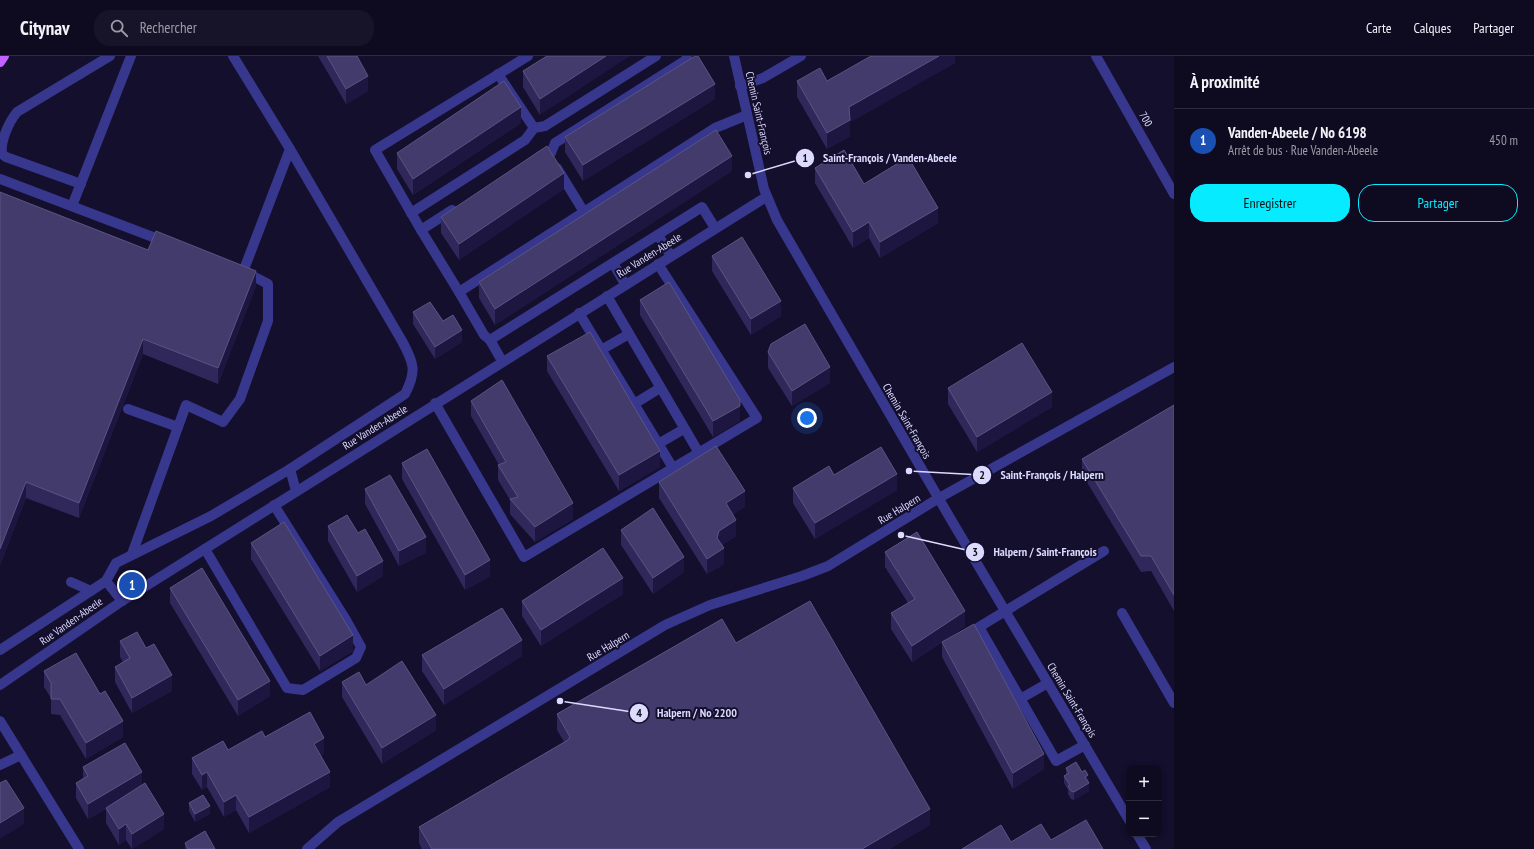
<!DOCTYPE html>
<html lang="fr">
<meta charset="utf-8">
<style>
:root{--surface:#0e0b21;--page:#17142a;--text:#f1f3f6;--muted:#9b9ba5;--line:#2e2b3f;--accent:#06ebff}
body{margin:0;font-family:"PT Sans Narrow",sans-serif;background:var(--page);color:var(--text)}
.controls{position:absolute;right:12px;bottom:12px;display:grid;overflow:hidden;border-radius:8px;box-shadow:0 2px 6px #0003}
.controls button{width:36px;height:36px;display:grid;place-items:center;padding:0;border:0;border-bottom:1px solid var(--line);background:var(--surface);color:var(--text);font:20px sans-serif}
.you{position:absolute;left:807px;top:362px;width:14px;height:14px;margin:-10px;border:3px solid #fff;border-radius:50%;background:#1a73e8;box-shadow:0 0 0 6px #1a73e833}
.badge{display:grid;place-items:center;width:26px;height:26px;border-radius:50%;background:var(--accent);color:#fff;font-size:13px;font-weight:700}
.pin{position:absolute;translate:-50% -50%;border:2px solid #fff;box-shadow:0 1px 4px #0006}
.list{margin:0;padding:0;list-style:none}
h2{display:flex;justify-content:space-between;align-items:center;height:52px;margin:0;padding:0 16px;font-size:17px}
h2 small{font-size:13px;font-weight:400;color:var(--muted)}
.list li{display:grid;grid-template-columns:26px 1fr auto;gap:12px;align-items:center;box-sizing:border-box;height:64px;padding:0 16px;border-top:1px solid var(--line)}
.list b{display:block;font-size:15px;white-space:nowrap}
.list p{margin:0;font-size:13px;white-space:nowrap;color:var(--muted)}
.list em{font-size:13px;font-style:normal;color:var(--muted)}
.actions{display:flex;gap:8px;padding:12px 16px}
.actions a{flex:1;padding:9px 0;border:1px solid var(--accent);border-radius:16px;text-align:center;font-size:14px;color:var(--accent)}
.actions .main{background:var(--accent);color:#111}
.icon{flex:none;width:22px;height:22px;fill:none;stroke:currentColor;stroke-width:2;stroke-linecap:round;stroke-linejoin:round}
.map{position:relative;flex:none;width:1174px;height:793px;overflow:hidden}
header{display:flex;align-items:center;gap:24px;box-sizing:border-box;height:56px;padding:0 20px;background:var(--surface);border-bottom:1px solid var(--line)}
header strong{font-size:19px}
nav{display:flex;gap:22px;margin-inline-start:auto;font-size:14px}
.search{width:280px;height:36px;background:var(--page);display:flex;align-items:center;gap:10px;box-sizing:border-box;padding:0 14px;border-radius:16px;color:var(--muted);font-size:15px}
main{display:flex}
aside{flex:1;background:var(--surface)}
.map>svg:first-child{display:block}
.lines{fill:none;stroke-linecap:round;stroke-linejoin:round}
.minor{stroke:#38378e;stroke-width:10}
.major{stroke:#c161ff;stroke-width:10}
.wall{fill:#30275a}
.shaded-wall{fill:#1d1640}
.building{fill:#433b6c;stroke:#5b5483}
.labels{text-anchor:middle;stroke-width:4;stroke-linejoin:round;paint-order:stroke}
.street-label{font-size:11px;fill:#dddaff;stroke:#130f2c}
.leader{fill:none;stroke:#dddaff;stroke-width:1.5}
.callout-dot{fill:#dddaff;stroke:#130f2c;stroke-width:1.5}
.mark-label{font-size:12px;text-anchor:middle;font-weight:bold;fill:#111}
.callout-label{font-size:12px;text-anchor:middle;font-weight:bold;fill:#dddaff;stroke:#130f2c;stroke-width:4;stroke-linejoin:round;paint-order:stroke}
</style>
<header>
<strong>Citynav</strong>
<div class="search"><svg class="icon" aria-label="search" viewBox="0 0 24 24"><circle cx="10" cy="10" r="6"/><path d="M15 15l6 6"/></svg>Rechercher</div>
<nav><a>Carte</a><a>Calques</a><a>Partager</a></nav>
</header>
<main>
<div class="map">
<svg width="1174" height="793" viewBox="0 0 1174 793">
<rect width="100%" height="100%" fill="#130f2c"/>
<g class="lines">
<!-- minor -->
<g class="minor">
<path d="M734 0 764 133 777 164 953 467 1129 764"/>
<path d="M1096 0 1174 138"/>
<path d="M498 18 534 72"/>
<path d="M740 30 763 22 801 0"/>
<path d="M540 100H547L551 97 555 87 686 4 687 0"/>
<path d="M557 112 584 156"/>
<path d="M0 123 166 186"/>
<path d="M81 128 6 101 2 98C0 85 9 66 17 56L110 0"/>
<path d="M72 150 131 0"/>
<path d="M452 154 421 174 375 94 528 0"/>
<path d="M411 157 525 84 534 72 545 70 656 0"/>
<path d="M421 174 459 236 484 279 490 284"/>
<path d="M658 179 671 200"/>
<path d="M613 207 625 228"/>
<path d="M243 216 290 93"/>
<path d="M459 236 715 72 747 59"/>
<path d="M607 240 699 397"/>
<path d="M579 257 673 412"/>
<path d="M601 294 629 278"/>
<path d="M502 305 490 284 702 151 715 172"/>
<path d="M435 347 524 501 757 362 658 208"/>
<path d="M634 348 660 332"/>
<path d="M128 353 178 371"/>
<path d="M658 388 684 373"/>
<path d="M290 413 296 435"/>
<path d="M205 493 287 632 303 634 356 602 361 591 346 564 274 449"/>
<path d="M132 498 186 349 223 366 240 343 268 265V228L245 216"/>
<path d="M106 525 122 545"/>
<path d="M71 526 91 535"/>
<path d="M1122 557 1174 647"/>
<path d="M0 594 106 525 116 507 211 460 290 413 405 338C417 315 414 307 402 285L290 93 233 0"/>
<path d="M0 629 122 545 766 141"/>
<path d="M1020 643 1048 627"/>
<path d="M0 665 79 793"/>
<path d="M1085 689 1056 705 979 571 1104 495"/>
<path d="M0 709 21 699"/>
<path d="M1137 778 1146 793"/>
<path d="M307 793 338 766 665 569 710 549 802 520 828 510 939 442 1174 311"/>
</g>
<!-- major -->
<path class="major" d="M0 6 4 0"/>
</g>
<!-- wall -->
<g class="wall">
<path d="M318 0H357L368 35 346 48Z"/>
<path d="M547 0 540 59 523 31V15Z"/>
<path d="M955 0V7L850 66V80L827 93 797 41V25H827Z"/>
<path d="M715 43 583 125 565 96V81Z"/>
<path d="M521 67 413 139 397 113V97Z"/>
<path d="M815 112 864 128 938 167 880 202 869 182 853 192 815 127Z"/>
<path d="M732 115 495 269 479 242V226Z"/>
<path d="M564 133 459 204 441 177V161Z"/>
<path d="M0 136 148 194 256 230 218 328 143 298 79 462 26 442 0 509Z"/>
<path d="M712 200 781 260 751 279 712 215Z"/>
<path d="M640 244 740 360V365L713 381 640 259Z"/>
<path d="M413 256 443 265 462 286 435 303 413 268Z"/>
<path d="M768 296 830 327 792 350 768 312Z"/>
<path d="M547 300 660 411 619 435 547 315Z"/>
<path d="M948 332 1052 351 977 396 948 348Z"/>
<path d="M471 345 573 463 535 486 510 458V444L498 424V409H499L471 360Z"/>
<path d="M1174 349V555L1151 515 1141 516 1082 418V403Z"/>
<path d="M402 407 490 520 465 534 402 423Z"/>
<path d="M834 419 897 434 815 483 793 447V432Z"/>
<path d="M659 426 745 451 733 458 736 480 722 489 724 508 707 518 659 442Z"/>
<path d="M365 433 426 497 399 510 365 448Z"/>
<path d="M328 470 383 520 357 536 328 485Z"/>
<path d="M621 474 684 516 653 538 621 489Z"/>
<path d="M251 487 353 595 320 615 251 503Z"/>
<path d="M885 496 965 570 942 586 1044 713 1013 733 942 601V586L912 606 891 573V557L908 547 885 511Z"/>
<path d="M170 532 270 640 238 660 170 547Z"/>
<path d="M623 538 541 590 522 560V545Z"/>
<path d="M120 585 146 592 172 635 132 657 115 626V611L123 606 120 601Z"/>
<path d="M736 587 930 769 889 793H422L419 787V771L564 686 557 674V658Z"/>
<path d="M422 599 522 600 444 649 422 615Z"/>
<path d="M44 615 123 681 86 703 60 659 51 658V642L44 631Z"/>
<path d="M342 626 366 629 436 674 382 708 342 641Z"/>
<path d="M265 681 324 698 321 699 330 731 249 777 236 754 224 761 207 731 202 734 192 718V702L228 694Z"/>
<path d="M83 711 142 729 164 773 132 793 126 784 119 789 106 767V753L88 763 76 742V727L83 722Z"/>
<path d="M1066 712 1088 719 1089 735 1074 744 1071 743 1068 738V734L1064 727V720L1066 719Z"/>
<path d="M189 747 210 758 195 766 189 755Z"/>
<path d="M185 787 215 793H185Z"/>
</g>
<!-- shaded-wall -->
<g class="shaded-wall">
<path d="M606 0H630L540 59V43Z"/>
<path d="M939 0H955V7L850 66V80L827 93V77L849 51Z"/>
<path d="M368 20V35L346 48V33Z"/>
<path d="M715 28V43L583 125V109Z"/>
<path d="M521 51V67L413 139V123Z"/>
<path d="M732 100V115L495 269V253Z"/>
<path d="M564 117V133L459 204V188Z"/>
<path d="M938 152V167L880 202V186Z"/>
<path d="M869 166V182L853 192V176Z"/>
<path d="M256 215V230L218 328V312Z"/>
<path d="M781 245V260L751 279V263Z"/>
<path d="M462 274V286L435 303V291Z"/>
<path d="M143 283V298L79 462V447Z"/>
<path d="M830 311V327L792 350V335Z"/>
<path d="M1052 336V351L977 396V381Z"/>
<path d="M740 344V365L713 381V365Z"/>
<path d="M660 395V411L619 435V419Z"/>
<path d="M897 418V434L815 483V467Z"/>
<path d="M26 426V442L0 509V493Z"/>
<path d="M745 435V451L726 463V447Z"/>
<path d="M573 447V463L535 486V471Z"/>
<path d="M736 464V480L719 491 724 492V508L707 518V503L717 482 719 475Z"/>
<path d="M426 481V497L399 510V495Z"/>
<path d="M684 501V516L653 538V522Z"/>
<path d="M490 504V520L465 534V519Z"/>
<path d="M383 505V520L357 536V520Z"/>
<path d="M623 522V538L541 590V574Z"/>
<path d="M965 555V570L912 606V590Z"/>
<path d="M353 579V595L320 615V600Z"/>
<path d="M522 584V600L444 649V633Z"/>
<path d="M172 619V635L132 657V642Z"/>
<path d="M270 625V640L238 660V644Z"/>
<path d="M436 659V674L382 708V692Z"/>
<path d="M123 665V681L86 703V687Z"/>
<path d="M324 682V698L314 703V688Z"/>
<path d="M1044 698V713L1013 733V717Z"/>
<path d="M142 716V732L88 763V748Z"/>
<path d="M207 716V731L202 734V719Z"/>
<path d="M330 716V731L249 777V761Z"/>
<path d="M1088 719V727L1085 721Z"/>
<path d="M1089 727V735L1074 744V736Z"/>
<path d="M236 739V754L224 761V746Z"/>
<path d="M210 750V758L195 766V758Z"/>
<path d="M24 752V768L0 783V767Z"/>
<path d="M930 753V769L889 793H862Z"/>
<path d="M164 758V773L132 793V778Z"/>
<path d="M126 768V784L119 789V773Z"/>
</g>
<!-- building -->
<g class="building">
<path d="M327 0H357L368 20 346 33Z"/>
<path d="M547 0H606L540 43 523 15Z"/>
<path d="M695 0H698L715 28 583 109 565 81Z"/>
<path d="M871 0H939L849 51 850 64 827 77 797 25 820 12 827 25Z"/>
<path d="M504 25 521 51 413 123 397 97Z"/>
<path d="M716 74 732 100 495 253 479 226Z"/>
<path d="M547 90 564 117 459 188 441 161Z"/>
<path d="M844 94 864 128 908 101 938 152 880 186 869 166 853 176 815 112Z"/>
<path d="M0 136 148 194 156 175 256 215 218 312 143 283 79 447 26 426 0 493Z"/>
<path d="M742 181 781 245 751 263 712 200Z"/>
<path d="M669 226 740 344V350L713 365 640 244Z"/>
<path d="M430 246 443 265 453 259 462 274 435 291 413 256Z"/>
<path d="M805 268 830 311 792 335 768 296 771 288Z"/>
<path d="M590 276 660 395 619 419 547 300Z"/>
<path d="M1022 287 1052 336 977 381 948 332Z"/>
<path d="M502 324 573 447 535 471 510 443 518 441 498 409 506 406 471 345Z"/>
<path d="M1174 349V539L1151 500H1141L1082 403Z"/>
<path d="M716 390 745 435 726 447 736 464 719 475 717 482 724 492 707 503 659 426Z"/>
<path d="M881 391 897 418 815 467 793 432 829 410 834 419Z"/>
<path d="M427 393 490 504 465 519 402 407Z"/>
<path d="M390 419 426 481 399 495 365 433Z"/>
<path d="M653 452 684 501 653 522 621 474Z"/>
<path d="M347 459 358 477 365 473 383 505 357 520 328 470Z"/>
<path d="M284 466 353 579 320 600 251 487Z"/>
<path d="M917 476 965 555 912 590 891 557 915 543 885 496Z"/>
<path d="M603 492 623 522 541 574 522 545Z"/>
<path d="M202 512 270 625 238 644 170 532Z"/>
<path d="M810 545 930 753 862 793H432L419 771 568 684 570 681 557 658 722 563 736 587Z"/>
<path d="M502 552 522 584 444 633 422 599Z"/>
<path d="M974 568 1044 698 1013 717 942 586Z"/>
<path d="M137 576 146 592 154 588 172 619 132 642 115 611 130 602 120 585Z"/>
<path d="M76 597 100 638 105 635 123 665 86 687 60 643H51V627L44 615Z"/>
<path d="M402 605 436 659 382 692 342 626 359 616 366 629Z"/>
<path d="M310 656 324 682 314 688 330 716 249 761 236 739 224 746 207 716 202 719 192 702 223 685 228 694 262 675 265 681Z"/>
<path d="M125 687 142 716 88 748 76 727 88 720 83 711Z"/>
<path d="M1076 706 1082 716 1085 714 1088 719 1085 721 1089 727 1074 736 1071 735 1068 730 1070 729 1064 720 1069 717 1066 712Z"/>
<path d="M6 724 24 752 0 767V727Z"/>
<path d="M145 727 164 758 132 778 126 768 119 773 106 752Z"/>
<path d="M203 739 210 750 195 758 189 747Z"/>
<path d="M1086 764 1103 793H962L1001 769 1011 786 1041 768 1051 784Z"/>
<path d="M205 775 215 793H188L185 787Z"/>
</g>
<g class="labels">
<!-- street labels -->
<g class="street-label">
<text transform="translate(759 57) rotate(77)" y="4">Chemin Saint-François</text>
<text transform="translate(1146 63) rotate(60)" y="4">700</text>
<text transform="translate(649 199) rotate(-32)" y="4">Rue Vanden-Abeele</text>
<text transform="translate(907 365) rotate(60)" y="4">Chemin Saint-François</text>
<text transform="translate(375 371) rotate(-32)" y="4">Rue Vanden-Abeele</text>
<text transform="translate(899 453) rotate(-31)" y="4">Rue Halpern</text>
<text transform="translate(71 565) rotate(-35)" y="4">Rue Vanden-Abeele</text>
<text transform="translate(608 590) rotate(-31)" y="4">Rue Halpern</text>
<text transform="translate(1072 644) rotate(59)" y="4">Chemin Saint-François</text>
</g>
</g>
<!-- callouts -->
<path class="leader" d="M748 119L805 102M909 415L982 419M901 479L975 496M560 645L639 657"/>
<g class="callout-dot">
<circle cx="748" cy="119" r="4"/>
<circle cx="909" cy="415" r="4"/>
<circle cx="901" cy="479" r="4"/>
<circle cx="560" cy="645" r="4"/>
<circle cx="805" cy="102" r="10"/>
<circle cx="982" cy="419" r="10"/>
<circle cx="975" cy="496" r="10"/>
<circle cx="639" cy="657" r="10"/>
</g>
<g class="mark-label">
<text x="805" y="106">1</text>
<text x="982" y="423">2</text>
<text x="975" y="500">3</text>
<text x="639" y="661">4</text>
</g>
<g class="callout-label">
<text x="890" y="106">Saint-François / Vanden-Abeele</text>
<text x="1052" y="423">Saint-François / Halpern</text>
<text x="1045" y="500">Halpern / Saint-François</text>
<text x="697" y="661">Halpern / No 2200</text>
</g>
</svg>
<div class="controls">
<button>+</button>
<button>−</button>
</div>
<div class="you"></div>
<div class="pin badge" style="left:132px;top:529px;background:#1a4fb4">1</div>
</div>
<aside>
<h2>À proximité<small></small></h2>
<ul class="list">
<li><span class="badge" style="background:#1a4fb4">1</span><div><b>Vanden-Abeele / No 6198</b><p>Arrêt de bus · Rue Vanden-Abeele</p></div><em>450 m</em></li>
</ul>
<div class="actions"><a class="main">Enregistrer</a><a>Partager</a></div>
</aside>
</main>
